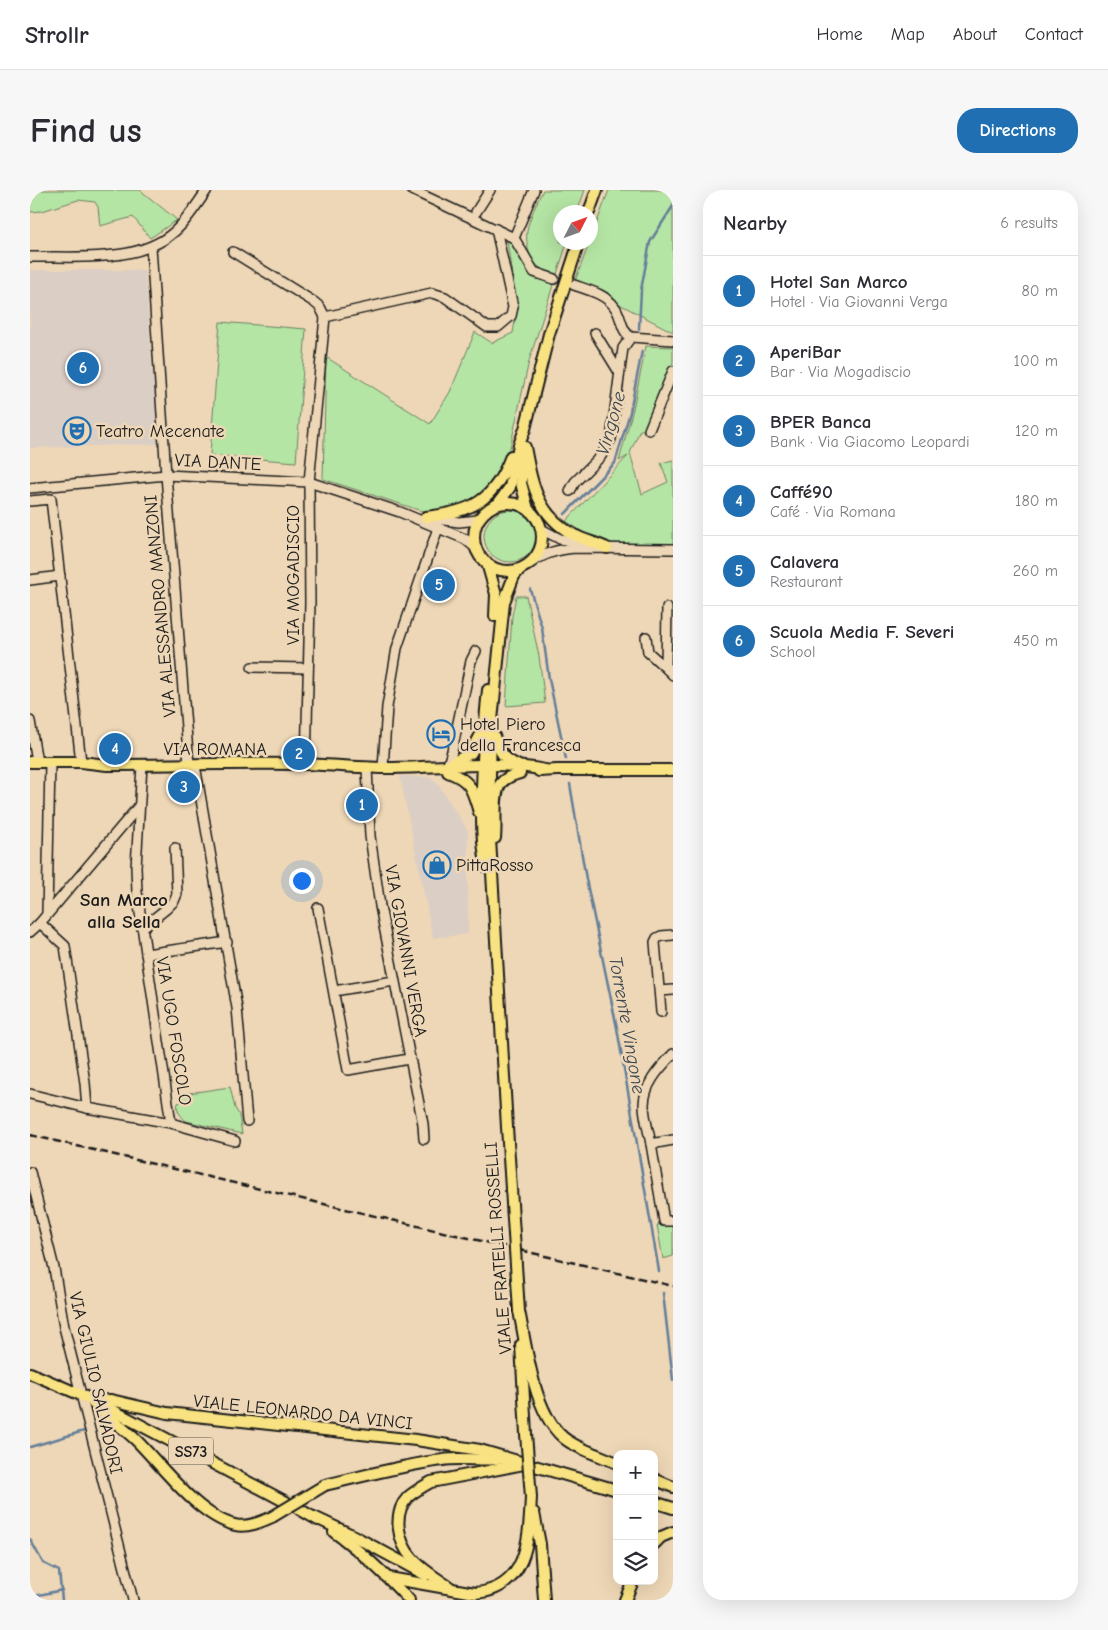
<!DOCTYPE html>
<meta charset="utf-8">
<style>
:root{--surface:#fff;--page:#f7f7f7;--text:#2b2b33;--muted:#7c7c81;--line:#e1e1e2;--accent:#1f6fb2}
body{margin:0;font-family:"Comic Neue",sans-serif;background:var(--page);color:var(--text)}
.controls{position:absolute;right:15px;bottom:15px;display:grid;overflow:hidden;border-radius:10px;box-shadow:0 5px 20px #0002}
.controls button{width:45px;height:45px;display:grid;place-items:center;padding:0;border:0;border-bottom:1px solid var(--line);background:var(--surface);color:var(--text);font:25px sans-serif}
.compass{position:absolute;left:523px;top:15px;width:45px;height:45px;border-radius:50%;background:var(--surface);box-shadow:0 5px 20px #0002;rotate:48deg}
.you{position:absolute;left:271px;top:690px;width:18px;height:18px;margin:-12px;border:4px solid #fff;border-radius:50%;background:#1a73e8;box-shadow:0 0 0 8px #1a73e833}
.badge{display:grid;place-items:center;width:32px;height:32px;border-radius:50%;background:var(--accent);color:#fff;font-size:16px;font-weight:700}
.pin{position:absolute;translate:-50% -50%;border:2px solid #fff;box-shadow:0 1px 5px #0006}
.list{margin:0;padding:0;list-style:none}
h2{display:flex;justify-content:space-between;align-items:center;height:65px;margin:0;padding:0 20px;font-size:21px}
h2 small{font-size:16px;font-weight:400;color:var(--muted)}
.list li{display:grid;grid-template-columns:32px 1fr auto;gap:15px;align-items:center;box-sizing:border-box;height:70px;padding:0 20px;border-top:1px solid var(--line)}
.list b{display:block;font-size:19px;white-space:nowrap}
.list p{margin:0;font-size:16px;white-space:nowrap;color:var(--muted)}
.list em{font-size:16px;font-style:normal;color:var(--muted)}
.icon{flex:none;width:28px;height:28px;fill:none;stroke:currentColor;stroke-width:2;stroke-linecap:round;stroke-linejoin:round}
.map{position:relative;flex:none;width:643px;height:1410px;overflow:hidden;border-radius:20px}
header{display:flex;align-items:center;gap:30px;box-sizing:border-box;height:70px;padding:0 25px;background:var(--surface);border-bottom:1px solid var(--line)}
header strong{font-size:24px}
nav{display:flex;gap:28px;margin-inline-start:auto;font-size:18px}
.intro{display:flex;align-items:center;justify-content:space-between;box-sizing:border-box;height:120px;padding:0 30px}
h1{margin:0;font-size:35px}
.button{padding:12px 22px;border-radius:20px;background:var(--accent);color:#fff;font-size:18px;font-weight:700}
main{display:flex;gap:30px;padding:0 30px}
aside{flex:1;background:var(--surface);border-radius:20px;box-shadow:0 5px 20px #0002}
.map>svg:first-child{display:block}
.built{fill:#dbcec5}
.green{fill:#b5e5a4;stroke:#688060}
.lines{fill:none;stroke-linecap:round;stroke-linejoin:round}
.stream{stroke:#637e99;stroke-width:2.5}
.minor-casing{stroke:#1c1c1c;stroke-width:12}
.major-casing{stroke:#1c1c1c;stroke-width:14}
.minor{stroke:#eed7b6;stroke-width:9}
.major{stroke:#f8e281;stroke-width:10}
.rail{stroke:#1c1c1c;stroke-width:2.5;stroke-dasharray:8 4;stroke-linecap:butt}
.major-bridge-casing{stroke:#1c1c1c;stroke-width:14;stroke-linecap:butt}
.major-bridge{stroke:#f8e281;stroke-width:10}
.labels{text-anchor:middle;stroke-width:5;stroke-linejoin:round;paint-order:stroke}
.shield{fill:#eed7b6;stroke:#5b544a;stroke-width:1}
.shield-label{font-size:16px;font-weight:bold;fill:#1c1c1c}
.poi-label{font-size:18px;fill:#1c1c1c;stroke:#eed7b6;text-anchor:start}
.street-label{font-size:18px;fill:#1c1c1c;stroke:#eed7b6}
.water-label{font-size:19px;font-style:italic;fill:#3a4550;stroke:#eed7b6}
.neighbourhood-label{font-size:19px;font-weight:bold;fill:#1c1c1c;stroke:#eed7b6}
</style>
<header>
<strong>Strollr</strong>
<nav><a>Home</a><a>Map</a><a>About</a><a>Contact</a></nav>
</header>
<div class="intro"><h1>Find us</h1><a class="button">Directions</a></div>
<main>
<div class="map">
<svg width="643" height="1410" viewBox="0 0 643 1410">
<rect width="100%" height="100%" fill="#eed7b6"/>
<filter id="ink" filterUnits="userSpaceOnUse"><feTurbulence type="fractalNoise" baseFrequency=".02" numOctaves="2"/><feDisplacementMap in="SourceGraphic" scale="10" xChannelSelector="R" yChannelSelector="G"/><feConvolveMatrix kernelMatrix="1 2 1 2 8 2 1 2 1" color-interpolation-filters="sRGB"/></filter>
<g filter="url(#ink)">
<!-- built -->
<g class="built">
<path d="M0 80H115L128 254 0 258Z"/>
<path d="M370 586 401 587 410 597 438 641V744L403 748Z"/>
</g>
<!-- green -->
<g class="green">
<path d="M0 0H110L147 30 120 48 103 27 70 36 68 17 65 12 48 10 12 21 0 22Z"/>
<path d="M513 0H555L547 22H530V52L537 53 527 84C523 83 517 82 512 79 500 73 495 54 497 41 498 31 508 10 513 0Z"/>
<path d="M579 0H643V142L545 91Z"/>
<path d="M480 50 502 85 524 92 499 171 478 267 460 298 435 316 407 322 392 321 293 289 296 167 400 234 420 202 445 142 462 153 483 143 487 118 477 51Z"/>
<path d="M190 132 276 139 266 272 180 265Z"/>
<path d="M616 156 643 157V172L619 240H610L600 263 612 304 638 292 631 273 643 270V355L577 353 551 345V341L536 331 598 266 589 271 603 219Z"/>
<circle cx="480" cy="346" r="26"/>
<path d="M486 406H496L509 466 515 513 476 516 482 426Z"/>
<path d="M200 897 205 918 209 925 212 944 156 931C150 925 146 921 148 913L153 911 152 904Z"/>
<path d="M643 1033V1066L633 1069 627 1035Z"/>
</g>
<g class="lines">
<!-- stream -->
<g class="stream">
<path d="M609 139 611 100 620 52 643 16"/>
<path d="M535 324 585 273 600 222 612 161"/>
<path d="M500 399 512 438 519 489 536 569"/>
<path d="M540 594 556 689 587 838 629 1081"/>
<path d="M633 1103 643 1190"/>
<path d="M0 1257 54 1241"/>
<path d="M0 1349 13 1373 29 1381 32 1410"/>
<path d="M0 1407 32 1400"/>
</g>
<!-- minor casing -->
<g class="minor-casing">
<g id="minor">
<path d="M382 0 484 48 504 82 524 89"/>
<path d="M446 22 460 0"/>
<path d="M484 48 504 0"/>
<path d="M121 57 136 285 159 575"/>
<path d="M203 62 284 112 290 117 295 127"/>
<path d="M0 67C45 66 108 74 144 42 157 31 167 14 177 0"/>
<path d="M544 95C558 100 575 104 584 116 592 125 590 141 601 147L643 150"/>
<path d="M565 143 589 182"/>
<path d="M619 240 643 181"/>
<path d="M0 298 136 285 279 292 370 322 435 349 447 359"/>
<path d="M540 301 545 292 571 266 581 249 593 158 601 147"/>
<path d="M0 311 21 309 51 572"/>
<path d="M399 328 429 332 448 330"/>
<path d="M511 339 530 349 557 354"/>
<path d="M499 374C515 363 526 360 545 358L643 359"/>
<path d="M0 390 30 386"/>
<path d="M637 418 636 475 638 480 643 485"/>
<path d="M616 447 618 462 638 480"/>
<path d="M222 477 278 478"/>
<path d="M0 531 7 572"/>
<path d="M276 574 280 413 279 292 295 127 402 103 415 107 457 137H468L481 126 483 117 466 39"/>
<path d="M112 575 106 677 107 702 141 933"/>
<path d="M165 575 207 818 217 931"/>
<path d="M418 575 422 561 441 471 446 461"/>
<path d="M337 577 340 646 350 716 393 934 394 949"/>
<path d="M353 578 357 517 367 458 408 338"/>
<path d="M288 718 318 880 379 869"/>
<path d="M17 724 20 573"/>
<path d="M10 733 35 756 55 893 57 918"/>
<path d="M112 738 136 719 144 711 147 704 145 658"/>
<path d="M0 742 10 733 109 616"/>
<path d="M116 764 197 752"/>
<path d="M304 801 364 791"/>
<path d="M630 801 643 800"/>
<path d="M631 822 625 752 627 748 631 746 643 745"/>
<path d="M643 864C630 878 614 894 614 915 614 927 619 942 621 954L643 950"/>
<path d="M0 904 57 918 141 933 205 951"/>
<path d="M621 954 634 1031H643"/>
<path d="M0 982 24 1078 34 1137 103 1410"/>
</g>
</g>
<!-- major casing -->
<g class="major-casing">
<g id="major">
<path d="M559 22 567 0"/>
<path d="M495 257C502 294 507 325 544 345 554 350 566 353 577 358"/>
<path d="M494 269 491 293 498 319"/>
<circle cx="478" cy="347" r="34"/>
<path d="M468 314 480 297 489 255 495 239 519 144 549 52"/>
<path d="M396 327C442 322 464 311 481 266"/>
<path d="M457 373 466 404 465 426"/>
<path d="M462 542C470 558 469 567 487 575"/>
<path d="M0 572H51L77 575C143 575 209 573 275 574 302 575 328 578 355 578 406 578 465 570 515 580"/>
<path d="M422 573 441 563 451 544"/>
<path d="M509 581 527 580H643"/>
<path d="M418 582C442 591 442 600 449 622"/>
<path d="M465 648C467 633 462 602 472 592 477 587 483 585 490 583"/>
<path d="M457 677C451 652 452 626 452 600 453 566 454 533 458 500"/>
<path d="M477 937 459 632 461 540 474 412 484 386 490 379"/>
<path d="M489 1121C497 1159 504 1229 538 1251 552 1260 571 1266 587 1273"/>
<path d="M491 1155 496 1244"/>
<path d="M0 1183 65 1211 256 1312"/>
<path d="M65 1211 81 1210 137 1223 386 1250 450 1260 587 1300"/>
<path d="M63 1213C76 1227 93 1237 107 1251 133 1277 168 1326 205 1335 217 1338 231 1332 242 1327"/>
<path d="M624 1289 643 1297"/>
<path d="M295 1295C334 1286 373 1275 413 1270 433 1267 454 1272 474 1268"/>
<path d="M624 1312 643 1318"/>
<path d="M269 1319 288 1330"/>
<path d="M504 1323 510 1354 514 1410"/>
<path d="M284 1327 320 1344 396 1385"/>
<path d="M304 1342C332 1362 356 1385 379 1410"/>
<path d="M624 1354 631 1347 643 1342"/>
<path d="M359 1388 445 1403C498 1399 499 1348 501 1307"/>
<path d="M421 1398C408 1389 392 1380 382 1368 368 1352 362 1324 378 1307 385 1301 392 1297 401 1292L494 1274"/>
<path d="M595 1410 603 1391"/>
</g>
</g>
<!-- minor -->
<use href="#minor" class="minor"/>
<!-- major -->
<use href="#major" class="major"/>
<!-- rail -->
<path class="rail" d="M0 945 643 1096"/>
<!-- major-bridge casing -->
<g class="major-bridge-casing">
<g id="major-bridge">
<path d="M477 937 489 1121"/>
<path d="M496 1244 501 1307"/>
<path d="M242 1327 295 1295"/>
</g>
</g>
<!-- major-bridge -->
<use href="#major-bridge" class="major-bridge"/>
</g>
</g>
<!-- icons -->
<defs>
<g id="theatre-ring" transform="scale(1.4375)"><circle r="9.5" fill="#eed7b6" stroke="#1f6fb2" stroke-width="1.5"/><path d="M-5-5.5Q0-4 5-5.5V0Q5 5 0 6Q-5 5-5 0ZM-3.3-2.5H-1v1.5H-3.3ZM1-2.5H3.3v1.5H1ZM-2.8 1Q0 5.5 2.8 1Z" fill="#1f6fb2"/></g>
<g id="hotel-ring" transform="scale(1.4375)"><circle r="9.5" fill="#eed7b6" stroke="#1f6fb2" stroke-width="1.5"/><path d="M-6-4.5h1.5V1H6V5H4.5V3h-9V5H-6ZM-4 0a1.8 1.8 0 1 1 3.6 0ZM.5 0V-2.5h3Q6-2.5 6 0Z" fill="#1f6fb2"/></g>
<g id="shop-ring" transform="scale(1.4375)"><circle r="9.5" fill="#eed7b6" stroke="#1f6fb2" stroke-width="1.5"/><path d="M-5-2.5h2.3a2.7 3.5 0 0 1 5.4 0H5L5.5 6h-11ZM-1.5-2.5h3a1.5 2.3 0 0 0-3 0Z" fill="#1f6fb2"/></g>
</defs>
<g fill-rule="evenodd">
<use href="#theatre-ring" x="47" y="241"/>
<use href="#hotel-ring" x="411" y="544"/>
<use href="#shop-ring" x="407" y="675"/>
</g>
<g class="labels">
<!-- shield labels -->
<rect class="shield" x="138.5" y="1247.5" width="45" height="27" rx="4"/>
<g class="shield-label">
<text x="161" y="1267">SS73</text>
</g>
<!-- poi labels -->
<g class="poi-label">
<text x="66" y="247">Teatro Mecenate</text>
<text x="430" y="540">Hotel Piero<tspan x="430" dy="21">della Francesca</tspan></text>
<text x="426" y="681">PittaRosso</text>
</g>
<!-- street labels -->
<g class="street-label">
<text transform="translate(188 272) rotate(3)" y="6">VIA DANTE</text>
<text transform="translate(263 385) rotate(-90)" y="6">VIA MOGADISCIO</text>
<text transform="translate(130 416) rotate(-95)" y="6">VIA ALESSANDRO MANZONI</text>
<text x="185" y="565">VIA ROMANA</text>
<text transform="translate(376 761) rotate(80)" y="6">VIA GIOVANNI VERGA</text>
<text transform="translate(144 841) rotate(81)" y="6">VIA UGO FOSCOLO</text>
<text transform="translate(468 1058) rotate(-94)" y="6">VIALE FRATELLI ROSSELLI</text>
<text transform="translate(66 1193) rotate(77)" y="6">VIA GIULIO SALVADORI</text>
<text transform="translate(273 1222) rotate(6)" y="6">VIALE LEONARDO DA VINCI</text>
</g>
<!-- water labels -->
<g class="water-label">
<text transform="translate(580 233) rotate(-74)" y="7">Vingone</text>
<text transform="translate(598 835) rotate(80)" y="7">Torrente Vingone</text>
</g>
<!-- neighbourhood labels -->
<g class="neighbourhood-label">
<text x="94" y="716">San Marco<tspan x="94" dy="22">alla Sella</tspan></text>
</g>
</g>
</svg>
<div class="controls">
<button>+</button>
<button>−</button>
<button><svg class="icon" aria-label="layers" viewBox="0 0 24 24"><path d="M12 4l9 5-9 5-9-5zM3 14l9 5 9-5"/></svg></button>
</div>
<svg class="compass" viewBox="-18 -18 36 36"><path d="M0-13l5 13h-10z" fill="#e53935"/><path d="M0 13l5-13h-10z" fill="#7c7c81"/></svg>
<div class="you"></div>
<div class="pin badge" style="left:332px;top:615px">1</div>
<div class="pin badge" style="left:269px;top:564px">2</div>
<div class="pin badge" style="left:154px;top:597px">3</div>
<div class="pin badge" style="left:85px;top:559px">4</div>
<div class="pin badge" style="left:409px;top:395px">5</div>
<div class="pin badge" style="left:53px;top:178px">6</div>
</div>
<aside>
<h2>Nearby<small>6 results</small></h2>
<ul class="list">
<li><span class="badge">1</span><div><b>Hotel San Marco</b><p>Hotel · Via Giovanni Verga</p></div><em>80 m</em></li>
<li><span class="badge">2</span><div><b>AperiBar</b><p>Bar · Via Mogadiscio</p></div><em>100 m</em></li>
<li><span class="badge">3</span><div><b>BPER Banca</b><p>Bank · Via Giacomo Leopardi</p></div><em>120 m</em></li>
<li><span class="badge">4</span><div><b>Caffé90</b><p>Café · Via Romana</p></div><em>180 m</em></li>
<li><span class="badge">5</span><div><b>Calavera</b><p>Restaurant</p></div><em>260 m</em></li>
<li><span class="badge">6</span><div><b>Scuola Media F. Severi</b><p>School</p></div><em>450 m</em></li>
</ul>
</aside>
</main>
